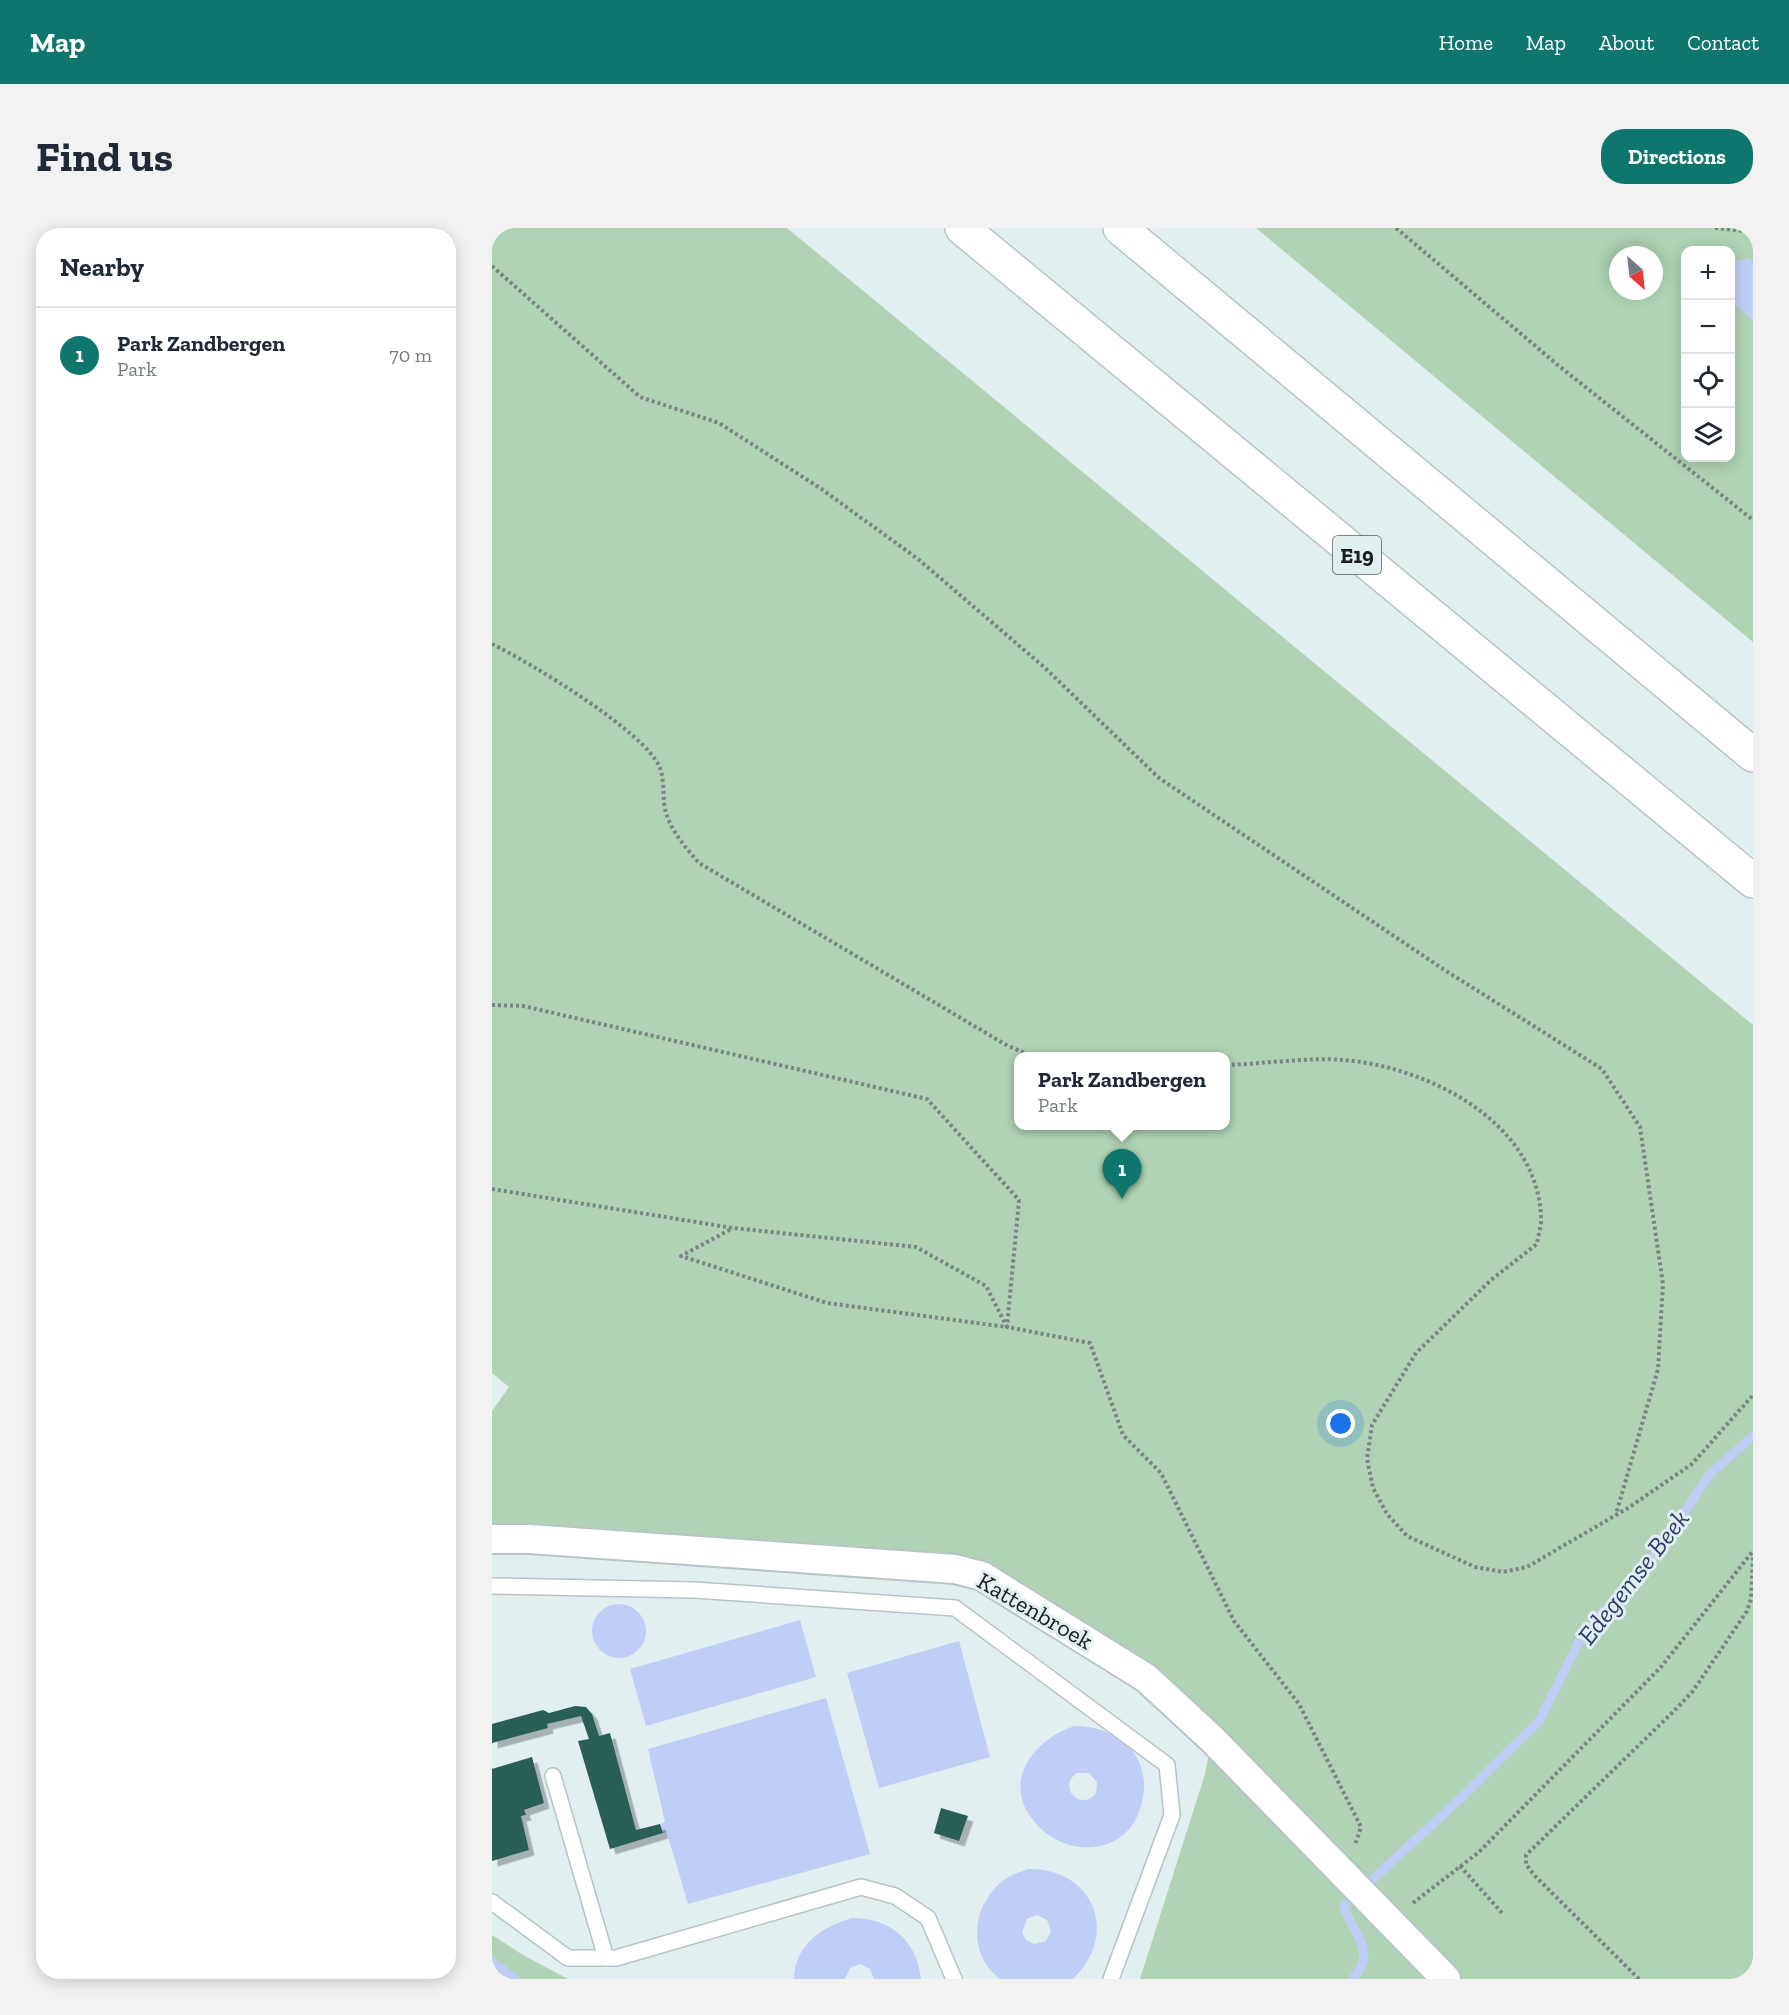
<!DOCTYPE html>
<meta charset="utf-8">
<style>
:root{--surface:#fff;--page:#f2f2f3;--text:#1f2937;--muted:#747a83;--line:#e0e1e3;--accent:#0f766e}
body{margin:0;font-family:"Zilla Slab",serif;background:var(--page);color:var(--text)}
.controls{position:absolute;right:18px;top:18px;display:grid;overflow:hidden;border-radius:12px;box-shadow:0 3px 15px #0003}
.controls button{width:54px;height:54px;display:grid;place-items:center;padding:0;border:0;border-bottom:2px solid var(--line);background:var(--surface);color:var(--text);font:30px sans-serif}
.compass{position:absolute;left:1117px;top:18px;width:54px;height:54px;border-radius:50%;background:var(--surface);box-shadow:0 3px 15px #0003;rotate:153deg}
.you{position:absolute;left:849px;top:1196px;width:21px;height:21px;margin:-15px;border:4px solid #fff;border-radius:50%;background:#1a73e8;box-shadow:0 0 0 9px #1a73e833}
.badge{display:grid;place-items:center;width:39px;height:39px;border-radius:50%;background:var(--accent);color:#fff;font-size:20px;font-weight:700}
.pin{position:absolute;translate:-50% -50px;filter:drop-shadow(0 2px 3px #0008)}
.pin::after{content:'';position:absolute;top:32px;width:21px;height:18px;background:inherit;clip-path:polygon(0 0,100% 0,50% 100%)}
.popup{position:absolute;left:522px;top:824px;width:216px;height:78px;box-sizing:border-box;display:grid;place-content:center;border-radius:12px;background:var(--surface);filter:drop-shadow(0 2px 4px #0005);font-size:20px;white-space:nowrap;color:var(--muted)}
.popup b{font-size:22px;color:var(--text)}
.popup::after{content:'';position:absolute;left:50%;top:100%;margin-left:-12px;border:12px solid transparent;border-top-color:var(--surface)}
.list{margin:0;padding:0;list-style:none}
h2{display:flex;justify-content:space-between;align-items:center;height:78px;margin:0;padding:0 24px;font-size:26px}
h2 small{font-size:20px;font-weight:400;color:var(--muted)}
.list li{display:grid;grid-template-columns:39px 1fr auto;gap:18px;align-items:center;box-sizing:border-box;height:96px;padding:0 24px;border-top:2px solid var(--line)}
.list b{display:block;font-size:22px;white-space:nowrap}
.list p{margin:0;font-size:20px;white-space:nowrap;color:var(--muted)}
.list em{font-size:20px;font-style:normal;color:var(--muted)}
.icon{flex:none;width:33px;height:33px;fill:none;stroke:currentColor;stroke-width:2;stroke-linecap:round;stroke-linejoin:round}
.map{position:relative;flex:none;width:1261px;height:1751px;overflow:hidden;border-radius:24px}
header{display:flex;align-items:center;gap:36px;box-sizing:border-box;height:84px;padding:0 30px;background:var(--accent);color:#fff}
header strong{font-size:28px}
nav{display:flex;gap:33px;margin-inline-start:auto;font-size:21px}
.intro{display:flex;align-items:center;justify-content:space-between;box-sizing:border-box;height:144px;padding:0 36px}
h1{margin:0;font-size:42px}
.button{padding:15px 27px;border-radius:24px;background:var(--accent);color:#fff;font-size:21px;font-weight:700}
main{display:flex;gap:36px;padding:0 36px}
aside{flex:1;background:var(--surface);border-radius:24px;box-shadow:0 3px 15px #0003}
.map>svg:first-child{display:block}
.green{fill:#afd3b4;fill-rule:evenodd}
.water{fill:#bfcef7;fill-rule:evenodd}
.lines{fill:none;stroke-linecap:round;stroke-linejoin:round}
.stream{stroke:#bfcef7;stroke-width:9}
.building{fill:#295f54;filter:url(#shadow)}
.service-casing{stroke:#b7c4c6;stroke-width:18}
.minor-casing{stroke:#b7c4c6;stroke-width:32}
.motorway-casing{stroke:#b7c4c6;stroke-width:36}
.path{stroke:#7b8385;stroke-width:4;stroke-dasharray:3 3;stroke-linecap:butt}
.service{stroke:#fff;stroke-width:15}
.minor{stroke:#fff;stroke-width:28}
.motorway{stroke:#fff;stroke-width:33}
.labels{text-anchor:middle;stroke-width:6;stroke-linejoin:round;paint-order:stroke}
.shield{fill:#e2eff1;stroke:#565d5e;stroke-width:1.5}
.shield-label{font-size:22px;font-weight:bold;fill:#1a1e1f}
.street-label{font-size:24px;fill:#1a1e1f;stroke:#e2eff1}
.water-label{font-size:26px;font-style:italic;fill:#2c3a6d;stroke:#e2eff1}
</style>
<header>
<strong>Map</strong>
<nav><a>Home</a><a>Map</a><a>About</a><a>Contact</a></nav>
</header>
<div class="intro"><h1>Find us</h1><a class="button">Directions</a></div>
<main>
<aside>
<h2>Nearby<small></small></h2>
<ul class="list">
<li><span class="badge">1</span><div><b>Park Zandbergen</b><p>Park</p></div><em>70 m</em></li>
</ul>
</aside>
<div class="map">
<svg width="1261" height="1751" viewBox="0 0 1261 1751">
<defs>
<filter id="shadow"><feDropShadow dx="5.5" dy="5.5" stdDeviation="0" flood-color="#0004"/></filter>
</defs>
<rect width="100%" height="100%" fill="#e2eff1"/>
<!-- green -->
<g class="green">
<path d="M0 0H295L1261 797V1751H648L713 1546 720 1512 490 1348 0 1311V1183L17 1159 0 1145ZM526 828H734V898H526Z"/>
<path d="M764 0H1261V414ZM1194 22H1238V230H1194ZM1126 27H1162V63H1126Z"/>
<path d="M0 1707 31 1727 76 1751H0Z"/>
</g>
<!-- water -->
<g class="water">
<path d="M1256 30 1261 33V93L1239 73V34Z"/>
<circle cx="127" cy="1403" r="27"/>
<path d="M308 1392 324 1449 154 1498 138 1441Z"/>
<path d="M467 1413 498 1529 387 1560 355 1445Z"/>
<path d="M334 1470 378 1626 196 1676 175 1605H171L168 1596 173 1594 156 1521Z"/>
<path d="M583 1498C628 1498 663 1531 649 1578 634 1632 567 1631 538 1588 511 1549 546 1509 583 1498ZM585 1545H597L605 1554 604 1565C588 1585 565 1558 585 1545Z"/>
<path d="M536 1641C602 1640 628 1706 581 1751H508C476 1727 479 1682 507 1656 515 1648 526 1645 536 1641ZM545 1687 555 1692 559 1703 554 1713 542 1716 534 1712 530 1704 535 1691Z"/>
<path d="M360 1690C398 1690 425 1712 429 1751H382L378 1741 368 1736 358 1740 353 1751H302C303 1716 330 1699 360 1690Z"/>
</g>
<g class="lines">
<!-- stream -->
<g class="stream">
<path d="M881 1651 968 1571 1047 1493 1091 1406 1167 1322 1218 1246 1261 1208"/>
<path d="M858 1671 852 1678C856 1696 876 1714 871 1734 870 1739 864 1746 861 1751"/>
<path d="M0 1734 23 1751"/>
</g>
</g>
<!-- building -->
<g class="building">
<path d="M83 1478 94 1479 100 1486 107 1508 118 1505 144 1602 168 1596 171 1605 118 1621 86 1513 97 1511 89 1488 55 1496 56 1500 0 1515V1496L51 1482 57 1485Z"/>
<path d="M40 1529 52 1575 32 1582 34 1587 29 1588 37 1622 0 1633V1541Z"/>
<path d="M449 1580 476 1588 467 1613 442 1605Z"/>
</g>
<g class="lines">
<!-- service casing -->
<g class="service-casing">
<g id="service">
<path d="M0 1358 202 1362 463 1380 675 1537 680 1587 619 1751"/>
<path d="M61 1548 114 1730"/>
<path d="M0 1674 76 1730H124L369 1659 403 1668 436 1690 462 1751"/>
</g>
</g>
<!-- minor casing -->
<g class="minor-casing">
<path id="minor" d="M0 1311H37L463 1341 490 1348 654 1450 720 1511 954 1751"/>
</g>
<!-- motorway casing -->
<g class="motorway-casing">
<g id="motorway">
<path d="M470 0 1261 653"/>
<path d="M628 0 1261 527"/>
</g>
</g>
<!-- path -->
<g class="path">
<path d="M904 0 1067 138 1261 292"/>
<path d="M1223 0 1261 4"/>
<path d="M0 38 148 169 227 195 328 260 426 331 552 439 667 550 951 741 1110 841 1148 899 1171 1056 1166 1141 1124 1286"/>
<path d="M0 416C37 434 154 504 168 540 173 554 170 571 174 585 180 604 194 620 207 635L516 818 541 828"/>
<path d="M0 777 31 778 435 871 527 972 515 1099 598 1115 631 1207 669 1245 742 1393 807 1476 869 1599 863 1617"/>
<path d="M734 837C771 836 815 829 852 832 935 839 1045 893 1049 989 1050 997 1046 1007 1045 1016L999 1052 924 1125 880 1197 875 1231 881 1260 895 1286 915 1308 983 1339 1011 1344 1035 1339 1136 1280 1200 1236 1261 1167"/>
<path d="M0 961 241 1000 424 1019 494 1058 515 1099 335 1075 189 1028 241 1000"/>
<path d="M968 1638 1011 1686"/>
<path d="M921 1675 987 1624 1169 1439 1261 1323"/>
<path d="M1147 1751 1042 1647 1034 1636V1627L1185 1480 1201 1463 1255 1383 1259 1371 1261 1329"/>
</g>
<!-- service -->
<use href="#service" class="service"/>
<!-- minor -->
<use href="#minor" class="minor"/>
<!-- motorway -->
<use href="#motorway" class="motorway"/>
</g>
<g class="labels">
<!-- shield labels -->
<rect class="shield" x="841" y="308" width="48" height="38" rx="4.5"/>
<g class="shield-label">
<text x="865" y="335">E19</text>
</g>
<!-- street labels -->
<g class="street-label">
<text transform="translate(543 1383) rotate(30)" y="8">Kattenbroek</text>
</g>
<!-- water labels -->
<g class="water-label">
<text transform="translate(1141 1349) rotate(-52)" y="9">Edegemse Beek</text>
</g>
</g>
</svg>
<div class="controls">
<button>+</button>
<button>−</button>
<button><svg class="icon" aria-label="locate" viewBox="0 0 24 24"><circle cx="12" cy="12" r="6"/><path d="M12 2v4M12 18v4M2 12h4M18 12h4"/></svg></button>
<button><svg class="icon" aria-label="layers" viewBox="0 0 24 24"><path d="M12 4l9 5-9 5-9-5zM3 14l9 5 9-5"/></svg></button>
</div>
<svg class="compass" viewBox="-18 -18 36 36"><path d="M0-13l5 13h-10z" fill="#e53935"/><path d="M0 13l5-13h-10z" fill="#747a83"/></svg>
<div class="you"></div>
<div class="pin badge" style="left:630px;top:971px">1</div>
<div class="popup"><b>Park Zandbergen</b>Park</div>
</div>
</main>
